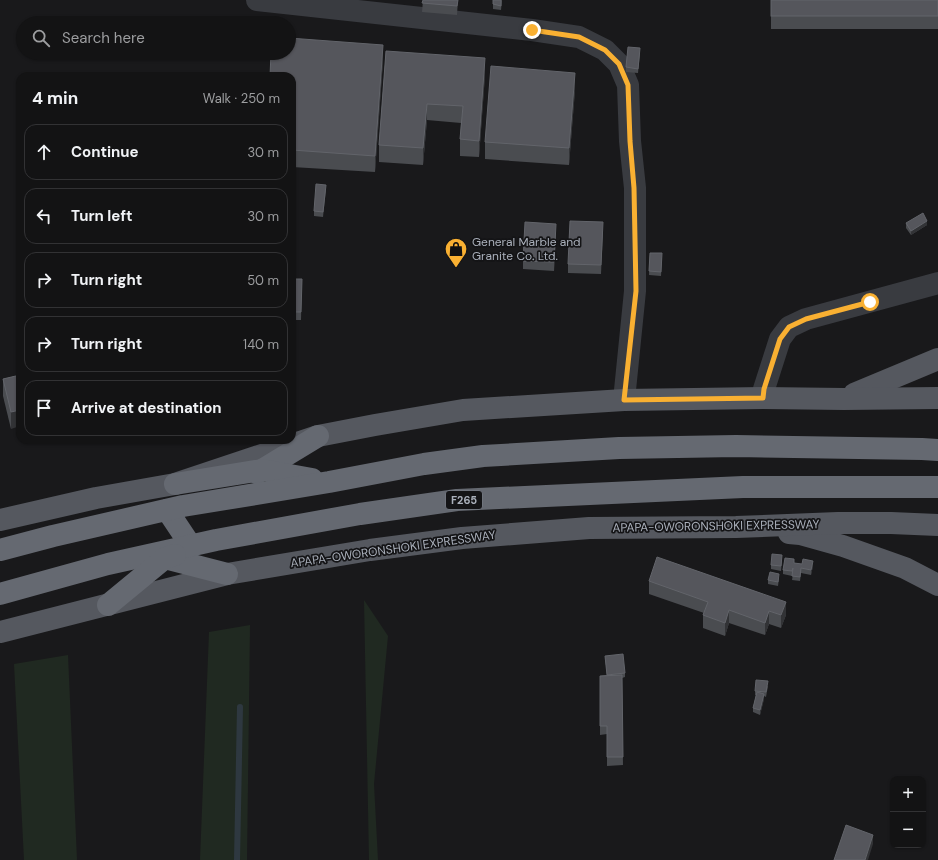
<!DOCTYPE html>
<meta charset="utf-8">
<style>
:root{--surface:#131314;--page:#202022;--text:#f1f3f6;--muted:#9d9ea0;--line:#323234}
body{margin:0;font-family:"DM Sans",sans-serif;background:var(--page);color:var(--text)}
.controls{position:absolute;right:12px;bottom:12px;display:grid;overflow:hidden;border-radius:8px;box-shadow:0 1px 3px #0004}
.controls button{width:36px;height:36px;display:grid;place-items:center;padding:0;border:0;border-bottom:1px solid var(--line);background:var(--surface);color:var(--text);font:20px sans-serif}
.stop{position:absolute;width:12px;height:12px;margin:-9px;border:3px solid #f9b032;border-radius:50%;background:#fff}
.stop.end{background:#f9b032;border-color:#fff;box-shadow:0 1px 4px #0008}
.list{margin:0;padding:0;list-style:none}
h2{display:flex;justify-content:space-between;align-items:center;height:52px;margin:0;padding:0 16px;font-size:17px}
h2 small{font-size:13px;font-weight:400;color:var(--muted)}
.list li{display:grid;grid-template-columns:26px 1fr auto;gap:12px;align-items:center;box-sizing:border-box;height:56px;margin:0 8px 8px;padding:0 8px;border:1px solid var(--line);border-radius:12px}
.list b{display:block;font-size:15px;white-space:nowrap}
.list em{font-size:13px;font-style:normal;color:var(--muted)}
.icon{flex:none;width:22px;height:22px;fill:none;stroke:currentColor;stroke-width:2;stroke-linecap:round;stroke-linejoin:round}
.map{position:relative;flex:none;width:938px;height:860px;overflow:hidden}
.search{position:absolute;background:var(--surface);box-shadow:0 1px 3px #0004;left:16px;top:16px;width:280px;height:44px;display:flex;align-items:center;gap:10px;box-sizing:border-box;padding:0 14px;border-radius:22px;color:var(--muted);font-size:15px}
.panel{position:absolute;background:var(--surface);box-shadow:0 1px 3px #0004;left:16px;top:72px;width:280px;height:372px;border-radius:12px}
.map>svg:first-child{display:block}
.green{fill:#202921}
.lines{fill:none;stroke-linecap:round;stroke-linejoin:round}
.stream{stroke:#2e3840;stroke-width:6}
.minor{stroke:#393b40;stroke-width:22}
.major{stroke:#55585f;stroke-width:22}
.highway{stroke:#656971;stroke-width:22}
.wall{fill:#4a4c50}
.shaded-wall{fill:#323336}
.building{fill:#55565c;stroke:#62646a}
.route{stroke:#f9b032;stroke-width:5}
.labels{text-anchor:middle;stroke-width:3.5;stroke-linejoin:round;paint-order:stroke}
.shield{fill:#141416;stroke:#7d818a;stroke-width:1}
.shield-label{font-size:11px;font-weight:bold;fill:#aab0bb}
.poi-label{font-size:12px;fill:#aab0bb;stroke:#141416;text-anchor:start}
.street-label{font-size:12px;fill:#aab0bb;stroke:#141416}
</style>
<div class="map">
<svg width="938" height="860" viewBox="0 0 938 860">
<rect width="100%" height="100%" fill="#19191b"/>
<!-- green -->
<g class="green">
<path d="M364 600 388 636 374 784 378 860H369Z"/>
<path d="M250 625 247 860H200L209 632Z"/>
<path d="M68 655 77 860H24L14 664Z"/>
</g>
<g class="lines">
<!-- stream -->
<path class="stream" d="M237 860 240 707"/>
<!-- minor -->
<g class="minor">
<path d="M257 0 532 30 579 37 605 50 619 64 628 85 630 141 635 188V291L624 400"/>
<path d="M763 398 764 389 780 339 789 327 806 319 938 283"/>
</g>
<!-- major -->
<g class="major">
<path d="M854 394 938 359"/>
<path d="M0 520 96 498 175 484 318 436 375 425 463 410 624 400 763 398 844 399 938 398"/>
<path d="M789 533 800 534 843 546 905 568 938 585"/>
<path d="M0 632 227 574 370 550 462 538 589 528 736 527 838 523H891L938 525"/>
</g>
<!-- highway -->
<g class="highway">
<path d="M257 473 318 436"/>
<path d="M175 484 262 470 312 479"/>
<path d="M167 510 191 546"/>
<path d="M0 550 53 536 183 506 329 482 424 464 483 456 619 448 736 446 922 449 938 450"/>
<path d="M158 559 165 558 227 574"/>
<path d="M0 594 108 564 216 540 360 514 457 500 743 487H938"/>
<path d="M108 605 165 558 175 555"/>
</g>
</g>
<!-- wall -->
<g class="wall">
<path d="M423 0H458L457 15 422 12Z"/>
<path d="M502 0 501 10 493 9V4Z"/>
<rect x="771" y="0" width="167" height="29"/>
<path d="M386 51 485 75 479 157 460 156V139L461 123 427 120 423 165 379 162V145Z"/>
<path d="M640 53 638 73 626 72V67Z"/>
<path d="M383 61 375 172 292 167V76Z"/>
<path d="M575 90 569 165 485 159V142Z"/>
<path d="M326 189 323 217 314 216V211Z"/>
<path d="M906 223 927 225 911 235 906 228Z"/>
<path d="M603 231 601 274 568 273V264Z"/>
<path d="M556 233 554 271 523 269V261Z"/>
<path d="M650 253 662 258 661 276 649 275Z"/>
<path d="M292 279H302L301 320H292Z"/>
<path d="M20 375 11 429 3 396V379Z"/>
<path d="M782 560 781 571 771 569V565Z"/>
<path d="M794 563 813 566 811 575 801 573 800 581 792 580 793 574 792 576 783 574V570Z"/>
<path d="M779 578 778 586 768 584V580Z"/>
<path d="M649 581 786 615 781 628 769 624 765 635 729 623 725 636 703 628V615L704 613 649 594Z"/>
<path d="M605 656 625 673V677L622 678 623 765 607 766V734L600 735V676L607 675Z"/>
<path d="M768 686 766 697 764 696V699L760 715 753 712V708L756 695H755V691Z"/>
</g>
<!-- shaded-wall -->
<g class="shaded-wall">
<path d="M383 45V61L375 172V156Z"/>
<path d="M485 58V75L479 157V141Z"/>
<path d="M575 73V90L569 165V148Z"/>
<path d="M427 104V120L423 165V148Z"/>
<path d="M927 221V225L911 235V231Z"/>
<path d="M556 224V233L554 271V262Z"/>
<path d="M20 410V426L11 429V412Z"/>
<path d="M813 561V566L811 575V570Z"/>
<path d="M786 602V615L781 628V615Z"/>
<path d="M729 610V623L725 636V623Z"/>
<path d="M769 611V624L765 635V623Z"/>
<path d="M764 694V699L760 715V710Z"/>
<path d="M873 835V844L868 860H865Z"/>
</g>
<!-- building -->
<g class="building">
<path d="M423 0H458L457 6 422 3Z"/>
<path d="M493 0H501V6L493 4Z"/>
<rect x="771" y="0" width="167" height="16"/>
<path d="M289 38 383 45 375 156 292 150V76H270L271 53H289Z"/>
<path d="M628 47 640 48 638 69 626 67Z"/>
<path d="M386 51 485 58 479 141 460 139 463 106 427 104 423 148 379 145Z"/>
<path d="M491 66 575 73 569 148 485 142Z"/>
<path d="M316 184 326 185 323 212 314 211Z"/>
<path d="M923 213 927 221 911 231 906 223Z"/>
<path d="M570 221 603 222 601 265 568 264Z"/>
<path d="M525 222 556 224 554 262 523 261Z"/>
<path d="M650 253H662L661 272 649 271Z"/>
<path d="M292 279H302L301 312H292Z"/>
<path d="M20 375V410L11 412 3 379Z"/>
<path d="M772 554 782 555 781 566 771 565Z"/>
<path d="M657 557 786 602 781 615 769 611 765 623 729 610 725 623 703 615 708 602 649 581Z"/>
<path d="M785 558 794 559V563L802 564 803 559 813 561 811 570 801 568 800 577 792 576 793 568 792 571 783 570Z"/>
<path d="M770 572 779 574 778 582 768 580Z"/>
<path d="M623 654 625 673 607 675 605 656Z"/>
<path d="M622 675 623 757H607V726H600V676Z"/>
<path d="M756 680 768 681 766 692 755 691Z"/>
<path d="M757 692 764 694 760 710 753 708Z"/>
<path d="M846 825 873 835 865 860H834Z"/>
</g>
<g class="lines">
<!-- route -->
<path class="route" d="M532 30 579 37 605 50 619 64 628 85 630 141 634 188 636 291 624 400 763 398 764 389 780 339 789 327 806 319 870 302"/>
</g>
<!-- icons -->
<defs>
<g id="shop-pin" transform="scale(1.15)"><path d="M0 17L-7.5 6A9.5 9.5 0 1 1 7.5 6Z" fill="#f9b032" stroke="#141416"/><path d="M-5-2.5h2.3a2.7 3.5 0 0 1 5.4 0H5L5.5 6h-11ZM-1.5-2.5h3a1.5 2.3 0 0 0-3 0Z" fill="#111"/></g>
</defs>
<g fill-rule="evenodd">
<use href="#shop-pin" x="456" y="249"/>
</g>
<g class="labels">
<!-- shield labels -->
<rect class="shield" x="446" y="491" width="36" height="18" rx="3"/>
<g class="shield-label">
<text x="464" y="504">F265</text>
</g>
<!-- poi labels -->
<g class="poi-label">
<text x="472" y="246">General Marble and<tspan x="472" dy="14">Granite Co. Ltd.</tspan></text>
</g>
<!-- street labels -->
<g class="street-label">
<text transform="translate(716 526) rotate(-1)" y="4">APAPA-OWORONSHOKI EXPRESSWAY</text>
<text transform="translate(393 549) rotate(-8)" y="4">APAPA-OWORONSHOKI EXPRESSWAY</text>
</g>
</g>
</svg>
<div class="controls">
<button>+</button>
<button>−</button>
</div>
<div class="stop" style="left:870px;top:302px"></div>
<div class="stop end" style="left:532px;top:30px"></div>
<div class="search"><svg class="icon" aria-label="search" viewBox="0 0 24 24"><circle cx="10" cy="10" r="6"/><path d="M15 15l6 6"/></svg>Search here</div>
<section class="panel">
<h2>4 min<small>Walk · 250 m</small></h2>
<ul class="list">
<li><svg class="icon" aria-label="ahead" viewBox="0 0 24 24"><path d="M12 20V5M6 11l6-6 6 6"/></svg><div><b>Continue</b></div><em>30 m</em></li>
<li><svg class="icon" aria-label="left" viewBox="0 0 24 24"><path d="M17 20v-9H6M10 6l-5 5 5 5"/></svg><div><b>Turn left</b></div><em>30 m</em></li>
<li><svg class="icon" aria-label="right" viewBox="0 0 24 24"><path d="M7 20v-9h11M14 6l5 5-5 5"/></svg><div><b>Turn right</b></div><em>50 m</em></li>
<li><svg class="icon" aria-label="right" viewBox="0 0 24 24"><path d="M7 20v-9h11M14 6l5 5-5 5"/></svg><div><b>Turn right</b></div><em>140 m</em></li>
<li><svg class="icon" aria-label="arrive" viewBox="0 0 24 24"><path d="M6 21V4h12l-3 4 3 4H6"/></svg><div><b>Arrive at destination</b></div></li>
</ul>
</section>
</div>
